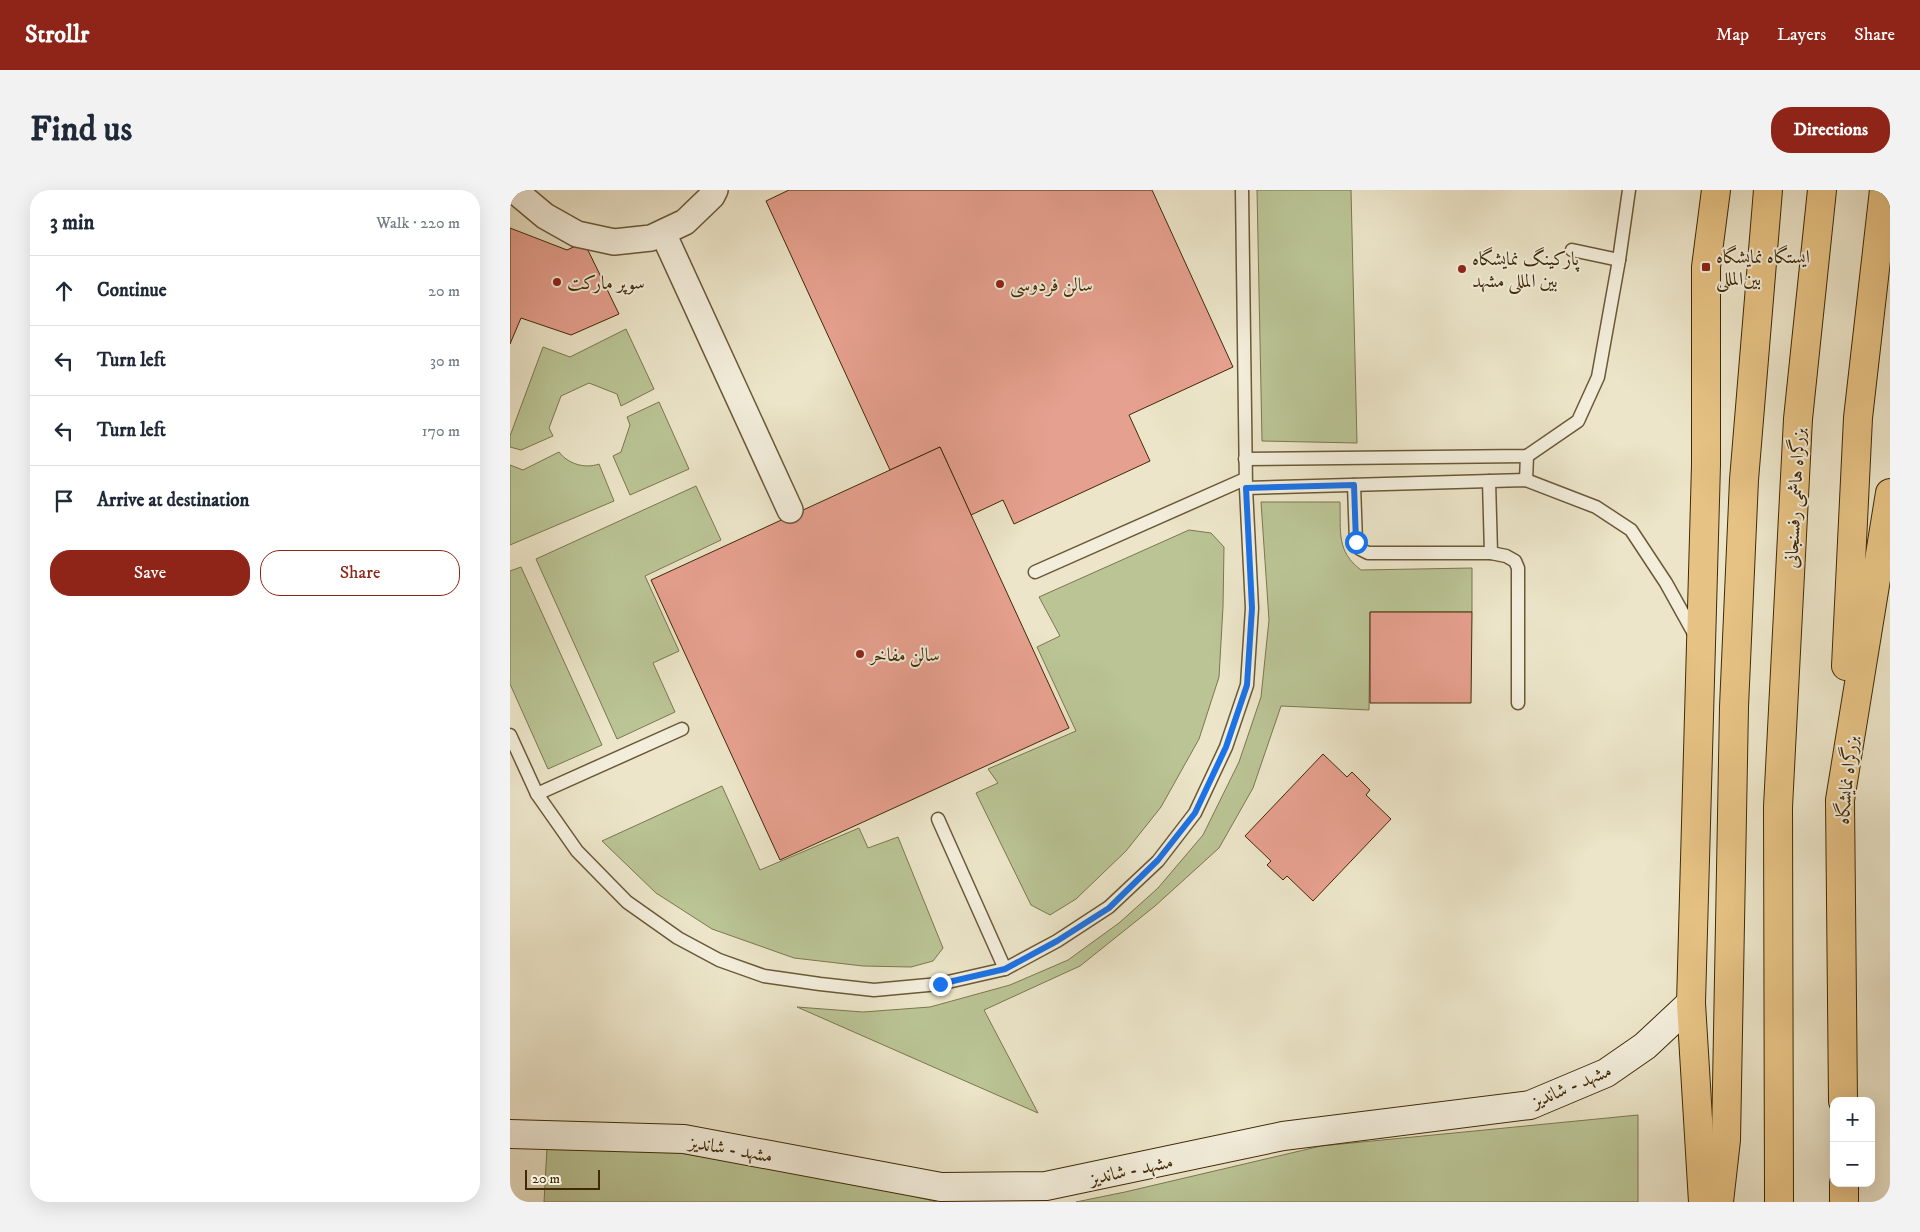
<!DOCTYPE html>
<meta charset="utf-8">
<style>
:root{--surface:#fff;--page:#f2f2f3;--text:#1f2937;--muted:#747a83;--line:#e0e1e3;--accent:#8f2418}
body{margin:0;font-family:"IM FELL DW Pica",Amiri,serif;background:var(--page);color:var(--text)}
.controls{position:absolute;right:15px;bottom:15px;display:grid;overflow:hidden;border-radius:10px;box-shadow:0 5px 20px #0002}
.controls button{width:45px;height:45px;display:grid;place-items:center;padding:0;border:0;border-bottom:1px solid var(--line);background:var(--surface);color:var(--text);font:25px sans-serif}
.scale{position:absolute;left:15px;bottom:12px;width:75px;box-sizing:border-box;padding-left:5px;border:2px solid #402a05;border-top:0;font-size:14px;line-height:18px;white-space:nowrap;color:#402a05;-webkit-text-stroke:4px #f3eedc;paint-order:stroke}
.stop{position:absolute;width:15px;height:15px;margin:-11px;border:4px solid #1a73e8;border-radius:50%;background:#fff}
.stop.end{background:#1a73e8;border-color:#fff;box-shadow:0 1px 5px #0008}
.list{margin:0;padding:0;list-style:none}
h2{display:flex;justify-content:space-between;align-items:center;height:65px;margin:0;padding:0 20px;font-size:21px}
h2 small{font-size:16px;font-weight:400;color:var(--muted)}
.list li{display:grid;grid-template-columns:32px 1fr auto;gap:15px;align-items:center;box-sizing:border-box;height:70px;padding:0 20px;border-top:1px solid var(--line)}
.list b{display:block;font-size:19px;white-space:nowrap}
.list em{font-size:16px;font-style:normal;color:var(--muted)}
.actions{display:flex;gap:10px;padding:15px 20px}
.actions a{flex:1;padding:11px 0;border:1px solid var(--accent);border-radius:20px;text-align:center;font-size:18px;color:var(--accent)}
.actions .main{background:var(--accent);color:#fff}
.icon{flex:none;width:28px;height:28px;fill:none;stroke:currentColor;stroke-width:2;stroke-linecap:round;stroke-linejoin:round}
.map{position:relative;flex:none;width:1380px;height:1012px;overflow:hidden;border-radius:20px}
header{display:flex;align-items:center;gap:30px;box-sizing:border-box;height:70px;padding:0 25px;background:var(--accent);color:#fff}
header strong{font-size:24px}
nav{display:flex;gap:28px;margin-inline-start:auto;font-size:18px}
.intro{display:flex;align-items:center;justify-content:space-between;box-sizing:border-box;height:120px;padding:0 30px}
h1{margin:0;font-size:35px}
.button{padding:12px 22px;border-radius:20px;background:var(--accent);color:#fff;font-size:18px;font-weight:700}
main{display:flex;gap:30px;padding:0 30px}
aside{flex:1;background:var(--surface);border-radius:20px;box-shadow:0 5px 20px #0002}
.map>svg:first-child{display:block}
.green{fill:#bac495;stroke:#7d774d}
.building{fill:#e6a08f;stroke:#402a05}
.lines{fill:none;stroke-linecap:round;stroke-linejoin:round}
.lane-casing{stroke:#6b5936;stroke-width:15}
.street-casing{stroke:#6b5936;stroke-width:28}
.secondary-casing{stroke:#402a05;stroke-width:30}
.highway-casing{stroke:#402a05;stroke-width:30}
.lane{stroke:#f3eedc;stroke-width:12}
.street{stroke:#f3eedc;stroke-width:25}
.secondary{stroke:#f3eedc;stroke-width:28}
.highway{stroke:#e6c284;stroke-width:28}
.route{stroke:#1a73e8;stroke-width:6}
.poi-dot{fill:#8f2418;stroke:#f3eedc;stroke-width:2}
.labels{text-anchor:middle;stroke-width:4;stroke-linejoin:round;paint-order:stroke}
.poi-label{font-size:19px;fill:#402a05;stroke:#f3eedc;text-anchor:start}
.street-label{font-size:19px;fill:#402a05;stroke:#f3eedc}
</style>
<header>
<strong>Strollr</strong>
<nav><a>Map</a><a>Layers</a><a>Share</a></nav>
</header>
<div class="intro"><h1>Find us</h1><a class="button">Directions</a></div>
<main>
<aside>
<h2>3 min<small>Walk · 220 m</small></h2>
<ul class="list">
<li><svg class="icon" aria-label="ahead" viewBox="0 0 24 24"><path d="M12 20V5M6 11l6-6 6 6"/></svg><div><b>Continue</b></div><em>20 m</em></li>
<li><svg class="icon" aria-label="left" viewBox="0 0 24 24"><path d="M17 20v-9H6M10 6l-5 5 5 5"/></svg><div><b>Turn left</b></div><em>30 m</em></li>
<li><svg class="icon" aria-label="left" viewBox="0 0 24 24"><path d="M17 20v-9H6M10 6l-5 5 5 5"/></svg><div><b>Turn left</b></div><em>170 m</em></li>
<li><svg class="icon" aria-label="arrive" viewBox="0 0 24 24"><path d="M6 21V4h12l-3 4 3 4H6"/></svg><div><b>Arrive at destination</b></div></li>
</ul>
<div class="actions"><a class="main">Save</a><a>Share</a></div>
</aside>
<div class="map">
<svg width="1380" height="1012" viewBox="0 0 1380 1012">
<rect width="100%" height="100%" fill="#ece5c9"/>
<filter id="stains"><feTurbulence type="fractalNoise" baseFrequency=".004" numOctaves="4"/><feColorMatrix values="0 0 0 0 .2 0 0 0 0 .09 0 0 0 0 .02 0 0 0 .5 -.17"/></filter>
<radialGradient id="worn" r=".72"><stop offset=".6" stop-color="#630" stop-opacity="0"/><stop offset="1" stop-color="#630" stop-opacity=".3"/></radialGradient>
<!-- green -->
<g class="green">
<path d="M747 0H841L847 253 752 251Z"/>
<path d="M116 139 144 199 111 216 107 204 79 193 51 206 39 238 43 246 11 260 0 257V246L33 157 60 167Z"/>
<path d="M149 212 179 279 120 305 103 266 111 262 120 235 117 227Z"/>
<path d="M49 262C58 274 75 279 89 274L104 311 0 355V275L13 280Z"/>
<path d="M186 296 211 350 135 386 169 461 143 473 165 522 107 549 26 369Z"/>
<path d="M751 312H830C831 342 826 361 851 380L962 378V422H860L859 520 771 516 743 598 709 658 645 716 570 776 474 820 528 923 287 817 353 822 420 817 500 795 558 770 609 733 648 698 693 645 729 572 751 507 759 430Z"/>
<path d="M679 340 701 343 714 357 713 417 709 487 689 549 651 617 616 661 566 709 540 725 521 715 466 603 488 593 478 579 566 541 527 457 550 446 529 407Z"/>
<path d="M11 377 92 555 38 579 0 494V381Z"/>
<path d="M212 596 250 680 349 638 358 658 388 647 433 758 423 771 401 777 353 776 284 768 202 739 146 703 92 651Z"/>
<path d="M1128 925V1012H566L615 1002 811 956Z"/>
<path d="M37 958 164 962 363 996 427 1012H34Z"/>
</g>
<!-- building -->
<g class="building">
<path d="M279 0H642L723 177 619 225 640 271 504 334 493 310 461 325 430 257 380 280 256 11Z"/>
<path d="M0 38 57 60 74 52 109 124 61 145 11 128 0 154Z"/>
<path d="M430 257 559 538 270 670 141 390Z"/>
<path d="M860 422H962L961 513H860Z"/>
<path d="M813 564 837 587 842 582 860 600 856 605 881 629 803 711 777 686 773 690 757 675 761 671 735 646Z"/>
</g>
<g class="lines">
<!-- lane casing -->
<g class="lane-casing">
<g id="lane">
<path d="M1062 60 1109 70"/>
<path d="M735 269 1017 266 1068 231 1088 187 1109 70 1119 0"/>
<path d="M1016 290 1017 266"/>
<path d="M979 291 981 363"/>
<path d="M844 295 846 352 850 359 858 363H981L996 366 1005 371 1008 378V513"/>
<path d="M736 298 1016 290 1086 317 1121 340 1156 393 1186 447"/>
<path d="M525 382 735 289"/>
<path d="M0 545 27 604 67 661 117 712 168 748 209 770 254 786 310 794 364 800 429 794 495 779 547 751 599 717 648 671 685 623 716 557 737 495 742 418 736 298 732 0"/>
<path d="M27 604 172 539"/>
<path d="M428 629 495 779"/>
</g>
</g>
<!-- street casing -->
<g class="street-casing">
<g id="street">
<path d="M4 0 35 26 67 44 104 52 141 48 175 32 202 6 205 0"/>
<path d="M153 43 280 320"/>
</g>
</g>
<!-- secondary casing -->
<g class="secondary-casing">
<path id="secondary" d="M0 944 174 949 431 997 536 996 773 946 1020 915 1096 883 1135 856 1181 813"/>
</g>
<!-- highway casing -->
<g class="highway-casing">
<g id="highway">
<path d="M1336 476 1348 228 1374 0"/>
<path d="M1333 911 1330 610 1380 303"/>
<path d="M1334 993V1012"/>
<path d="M1193 1012 1181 813 1196 275V77L1206 0"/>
<path d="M1209 1012 1216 950 1224 517 1234 290 1258 0"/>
<path d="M1269 1012 1268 617 1288 229 1312 0"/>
</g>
</g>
<!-- lane -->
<use href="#lane" class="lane"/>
<!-- street -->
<use href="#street" class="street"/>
<!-- secondary -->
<use href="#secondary" class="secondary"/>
<!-- highway -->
<use href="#highway" class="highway"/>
</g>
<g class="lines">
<!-- route -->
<path class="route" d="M430 794 495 779 547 751 599 718 648 670 685 623 716 557 737 495 742 418 736 298 844 295 846 352"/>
</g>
<!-- markers -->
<g class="poi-dot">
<rect x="1191" y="72" width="10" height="10" rx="2.5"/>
<circle cx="952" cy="79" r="5"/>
<circle cx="47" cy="92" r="5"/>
<circle cx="490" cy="94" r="5"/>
<circle cx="350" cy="464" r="5"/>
</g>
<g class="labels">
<!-- poi labels -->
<g class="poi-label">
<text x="1206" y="73">ایستگاه نمایشگاه<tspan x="1206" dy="22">بین‌المللی</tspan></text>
<text x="962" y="75">پارکینگ نمایشگاه<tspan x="962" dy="22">بین المللی مشهد</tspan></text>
<text x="57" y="99">سوپر مارکت</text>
<text x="500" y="101">سالن فردوسی</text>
<text x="360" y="471">سالن مفاخر</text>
</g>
<!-- street labels -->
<g class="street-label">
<text transform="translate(1284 308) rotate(-87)" y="7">بزرگراه هاشمی رفسنجانی</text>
<text transform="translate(1336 590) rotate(-84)" y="7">بزرگراه نمایشگاه</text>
<text transform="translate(1061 895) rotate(-23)" y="7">مشهد - شاندیز</text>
<text transform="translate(221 958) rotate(10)" y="7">مشهد - شاندیز</text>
<text transform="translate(621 979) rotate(-12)" y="7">مشهد - شاندیز</text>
</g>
</g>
<rect width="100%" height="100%" filter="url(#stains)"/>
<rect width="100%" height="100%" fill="url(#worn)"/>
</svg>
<div class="controls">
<button>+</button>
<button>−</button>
</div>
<div class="scale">20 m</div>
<div class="stop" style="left:846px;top:352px"></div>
<div class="stop end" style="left:430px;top:794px"></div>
</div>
</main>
